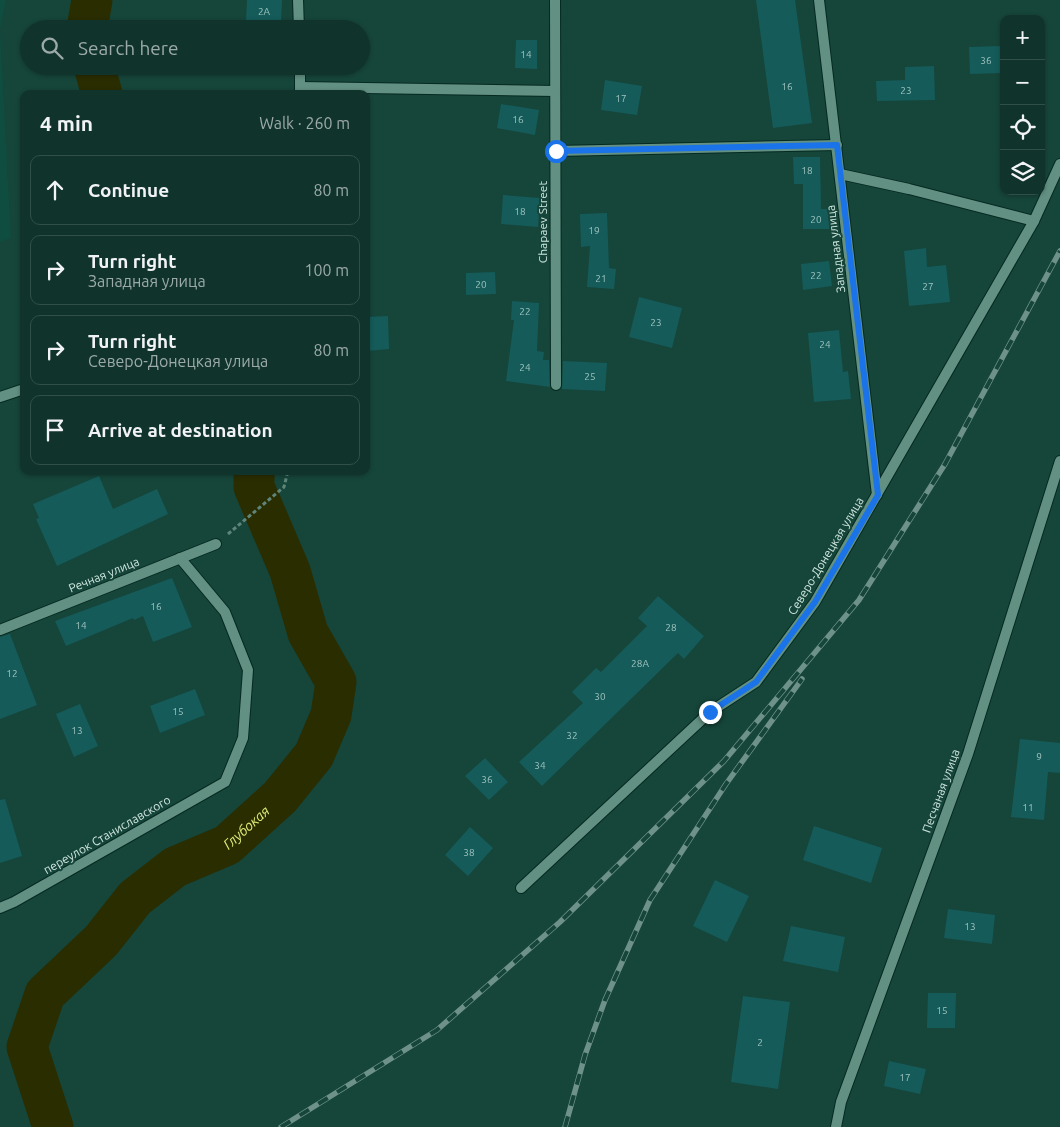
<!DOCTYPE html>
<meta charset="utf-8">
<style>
:root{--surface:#10342c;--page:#1e3f38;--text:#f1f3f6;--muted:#9caaa9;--line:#304f48}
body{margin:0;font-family:Ubuntu,sans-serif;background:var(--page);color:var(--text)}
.controls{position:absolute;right:15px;top:15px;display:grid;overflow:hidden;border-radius:10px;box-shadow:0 1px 4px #0004}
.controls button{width:45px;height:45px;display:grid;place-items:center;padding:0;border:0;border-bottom:1px solid var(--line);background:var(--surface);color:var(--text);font:25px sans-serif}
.stop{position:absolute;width:15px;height:15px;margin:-11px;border:4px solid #1a73e8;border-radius:50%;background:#fff}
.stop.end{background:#1a73e8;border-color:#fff;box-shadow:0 1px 5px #0008}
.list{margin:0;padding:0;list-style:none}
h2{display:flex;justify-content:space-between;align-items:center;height:65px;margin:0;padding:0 20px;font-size:21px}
h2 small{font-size:16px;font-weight:400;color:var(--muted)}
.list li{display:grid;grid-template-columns:32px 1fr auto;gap:15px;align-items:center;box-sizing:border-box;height:70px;margin:0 10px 10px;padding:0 10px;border:1px solid var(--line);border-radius:10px}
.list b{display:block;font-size:19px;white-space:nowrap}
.list p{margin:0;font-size:16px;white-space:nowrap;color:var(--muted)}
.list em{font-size:16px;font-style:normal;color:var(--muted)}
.icon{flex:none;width:28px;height:28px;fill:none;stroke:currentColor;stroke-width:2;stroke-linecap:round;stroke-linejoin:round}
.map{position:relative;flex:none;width:1060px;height:1127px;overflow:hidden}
.search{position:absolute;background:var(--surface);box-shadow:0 1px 4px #0004;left:20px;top:20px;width:350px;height:55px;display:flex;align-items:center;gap:12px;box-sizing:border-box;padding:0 18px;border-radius:28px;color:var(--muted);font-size:19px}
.panel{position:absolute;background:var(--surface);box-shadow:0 1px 4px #0004;left:20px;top:90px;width:350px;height:385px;border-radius:10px}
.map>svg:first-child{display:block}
.built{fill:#0e4d3f}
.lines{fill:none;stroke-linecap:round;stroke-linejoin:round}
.river{stroke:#2a2d00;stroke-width:41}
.building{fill:#155b5a}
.minor-casing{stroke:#052a21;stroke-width:12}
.path{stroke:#5f857b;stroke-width:3;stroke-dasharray:4 2.5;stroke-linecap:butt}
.minor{stroke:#629082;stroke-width:10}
.rail-casing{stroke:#6e9289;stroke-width:5.5}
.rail{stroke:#16453a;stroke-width:4;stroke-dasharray:11;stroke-linecap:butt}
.route{stroke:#1a73e8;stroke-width:6}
.labels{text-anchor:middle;stroke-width:4;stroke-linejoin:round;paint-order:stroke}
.number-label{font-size:10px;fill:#a0c4be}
.street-label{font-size:12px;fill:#cfe7df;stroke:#16453a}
.water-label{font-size:14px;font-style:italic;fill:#e0ec79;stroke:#16453a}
</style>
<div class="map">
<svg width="1060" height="1127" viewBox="0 0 1060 1127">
<rect width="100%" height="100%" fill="#16453a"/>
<!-- built -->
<path class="built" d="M0 0H6L0 29 11 238 0 242Z"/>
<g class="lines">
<!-- river -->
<g class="river">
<path d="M87 29 92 0"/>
<path d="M94 66 102 94"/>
<path id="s1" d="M53 1127 27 1047 45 994 101 941 135 898 175 867 227 845 280 797 314 755 331 715 336 682 308 633 290 571 254 487V471"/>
</g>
</g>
<!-- building -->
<g class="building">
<path d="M247 0H282L281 22 246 21Z"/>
<path d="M756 0H795L812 123 773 128Z"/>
<path d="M516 40H537V69L515 68Z"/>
<path d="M1002 46 1003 73 970 74 969 47Z"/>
<path d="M934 66 935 100 877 101 876 81 905 80V67Z"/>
<path d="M605 80 642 86 637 115 601 110Z"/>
<path d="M501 104 539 110 535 135 497 128Z"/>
<path d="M793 157H820L821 209H830V229H803V184H794Z"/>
<path d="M503 195 540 198 538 227 501 224Z"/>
<path d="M607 213 609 268 616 269 614 289 587 287 590 246 581 247 580 214Z"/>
<path d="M926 248 927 267 946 265 950 302 909 306 904 251Z"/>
<path d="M829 261 832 286 803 290 801 264Z"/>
<path d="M495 272 496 294 466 295V273Z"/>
<path d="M639 297 682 308 672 348 629 337Z"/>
<path d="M512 301 539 303 537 351 544 352 543 360H549L550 387 506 381 514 320H511Z"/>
<path d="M388 316 389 349 366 351V317Z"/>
<path d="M839 330 843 372 848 371 851 399 814 402 808 333Z"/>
<path d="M563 361 607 363 605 391 562 389Z"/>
<path d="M99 476 113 509 157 489 168 514 57 566 36 519 39 518 33 504Z"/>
<path d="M172 578 192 627 153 642 143 616 134 620 133 618 66 646 55 621Z"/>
<path d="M658 596 704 636 684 659 678 653 542 786 519 762 583 703 572 692 596 668 601 672 647 626 638 618Z"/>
<path d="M10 634 37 705 0 719V637Z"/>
<path d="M195 689 205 715 160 733 150 706Z"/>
<path d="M80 704 98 746 74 757 56 714Z"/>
<path d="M1020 739 1060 743V773L1048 772 1044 820 1011 817Z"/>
<path d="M485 758 508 782 489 800 465 776Z"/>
<path d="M5 799 22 856 0 863V800Z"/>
<path d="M814 826 882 848 871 883 803 860Z"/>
<path d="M470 827 493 848 468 876 445 855Z"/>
<path d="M715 880 749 896 727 942 693 926Z"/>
<path d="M948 909 995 915 992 944 944 938Z"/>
<path d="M791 926 845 937 838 972 783 961Z"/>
<path d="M928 993H956L955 1028H927Z"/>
<path d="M743 996 790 1002 778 1089 731 1082Z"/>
<path d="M889 1061 926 1069 920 1094 884 1086Z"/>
</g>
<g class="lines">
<!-- minor casing -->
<g class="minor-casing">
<g id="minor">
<path d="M298 0 299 29"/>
<path d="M555 0 556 385"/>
<path d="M819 0 877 495"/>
<path d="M300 66V93"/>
<path d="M300 87 555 91"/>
<path d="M556 151 837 145"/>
<path d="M840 174 909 189 1034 221"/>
<path d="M0 397 24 389"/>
<path d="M0 630 216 544"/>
<path d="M521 888 710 712 756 682 815 602 1034 221 1060 164"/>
<path d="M0 908 14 902 225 782 243 738 248 670 225 612 180 558"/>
<path d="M836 1127 841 1102 968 754 1060 461"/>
</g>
</g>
<!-- path -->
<path class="path" d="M228 534 284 487 288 471"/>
<!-- minor -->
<use href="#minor" class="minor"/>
<!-- rail casing -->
<g class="rail-casing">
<g id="rail">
<path d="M281 1127 437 1030 560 922 724 761 859 600 945 464 1060 251"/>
<path d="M565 1127 585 1055 605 1000 650 900 726 784 802 679"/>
</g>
</g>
<!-- rail -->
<use href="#rail" class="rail"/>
</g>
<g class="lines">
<!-- route -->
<path class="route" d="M556 151 837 145 878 495 815 602 756 682 710 712"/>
</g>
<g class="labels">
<!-- number labels -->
<g class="number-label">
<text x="264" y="15">2А</text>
<text x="526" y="58">14</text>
<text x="986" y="64">36</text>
<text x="787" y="90">16</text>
<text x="906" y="94">23</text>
<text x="621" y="102">17</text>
<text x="518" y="123">16</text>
<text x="807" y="174">18</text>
<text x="520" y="215">18</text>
<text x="816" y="223">20</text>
<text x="594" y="234">19</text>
<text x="816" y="279">22</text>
<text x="601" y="282">21</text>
<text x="481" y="288">20</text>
<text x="928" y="290">27</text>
<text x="525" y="315">22</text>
<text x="656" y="326">23</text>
<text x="825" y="348">24</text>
<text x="525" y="371">24</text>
<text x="590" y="380">25</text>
<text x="156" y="610">16</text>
<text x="81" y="629">14</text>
<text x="671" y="631">28</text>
<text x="640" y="667">28А</text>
<text x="12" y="677">12</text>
<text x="600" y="700">30</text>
<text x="178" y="715">15</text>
<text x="77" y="734">13</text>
<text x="572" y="739">32</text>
<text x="1039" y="760">9</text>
<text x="540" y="769">34</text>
<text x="487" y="783">36</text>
<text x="1028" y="811">11</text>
<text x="469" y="856">38</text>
<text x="970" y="930">13</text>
<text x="942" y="1014">15</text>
<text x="760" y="1046">2</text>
<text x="905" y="1081">17</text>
</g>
<!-- street labels -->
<g class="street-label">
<text transform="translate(543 222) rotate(-90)" y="4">Chapaev Street</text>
<text transform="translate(836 249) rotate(-97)" y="4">Западная улица</text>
<text transform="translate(826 556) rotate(-59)" y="4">Северо-Донецкая улица</text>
<text transform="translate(104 575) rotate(-22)" y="4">Речная улица</text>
<text transform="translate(941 791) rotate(-70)" y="4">Песчаная улица</text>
<text transform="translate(107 835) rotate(-30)" y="4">переулок Станиславского</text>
</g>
<!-- water labels -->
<g class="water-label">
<text dy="5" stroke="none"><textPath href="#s1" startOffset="405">Глубокая</textPath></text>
</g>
</g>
</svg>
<div class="controls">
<button>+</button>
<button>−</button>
<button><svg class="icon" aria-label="locate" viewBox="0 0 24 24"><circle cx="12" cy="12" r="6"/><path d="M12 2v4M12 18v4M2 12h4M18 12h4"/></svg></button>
<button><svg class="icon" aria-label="layers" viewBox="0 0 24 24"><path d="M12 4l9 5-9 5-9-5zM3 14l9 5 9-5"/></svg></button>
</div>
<div class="stop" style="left:556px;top:151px"></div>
<div class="stop end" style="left:710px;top:712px"></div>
<div class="search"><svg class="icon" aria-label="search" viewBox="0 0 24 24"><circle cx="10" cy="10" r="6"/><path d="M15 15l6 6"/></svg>Search here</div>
<section class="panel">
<h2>4 min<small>Walk · 260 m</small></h2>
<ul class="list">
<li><svg class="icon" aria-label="ahead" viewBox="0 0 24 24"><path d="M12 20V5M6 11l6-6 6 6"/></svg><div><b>Continue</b></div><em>80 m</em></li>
<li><svg class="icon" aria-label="right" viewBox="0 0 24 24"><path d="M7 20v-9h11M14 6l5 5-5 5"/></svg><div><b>Turn right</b><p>Западная улица</p></div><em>100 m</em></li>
<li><svg class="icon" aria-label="right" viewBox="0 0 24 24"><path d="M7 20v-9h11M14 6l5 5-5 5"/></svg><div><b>Turn right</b><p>Северо-Донецкая улица</p></div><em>80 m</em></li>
<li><svg class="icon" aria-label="arrive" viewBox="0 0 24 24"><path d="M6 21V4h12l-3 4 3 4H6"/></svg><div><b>Arrive at destination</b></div></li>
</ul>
</section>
</div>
